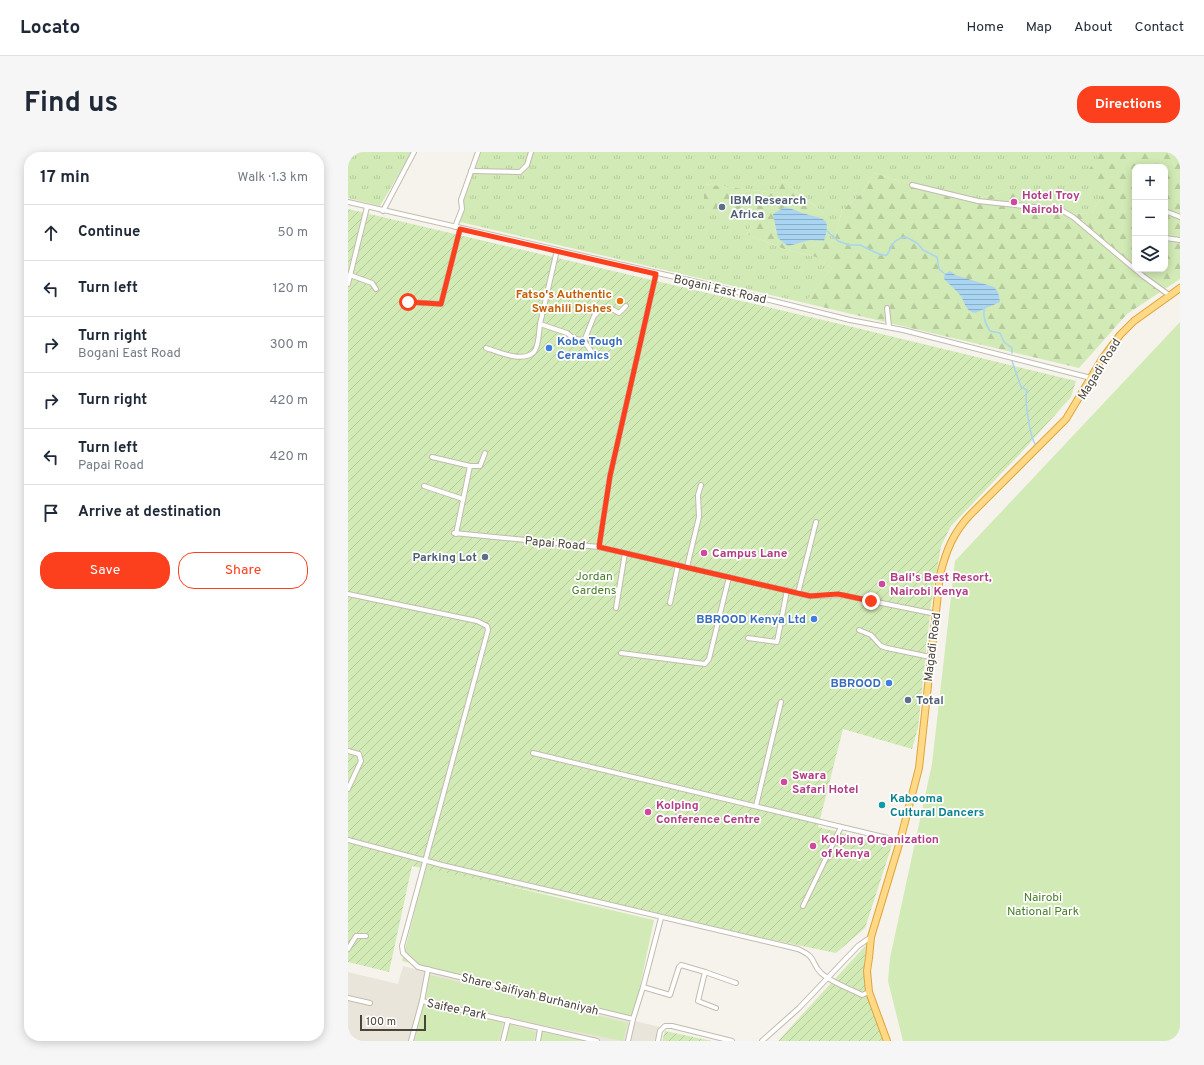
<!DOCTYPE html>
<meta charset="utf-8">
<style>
:root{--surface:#fff;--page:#f6f6f7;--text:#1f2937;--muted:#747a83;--line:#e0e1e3;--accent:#fc3f1d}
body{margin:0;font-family:Overpass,sans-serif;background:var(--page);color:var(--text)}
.controls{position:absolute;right:12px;top:12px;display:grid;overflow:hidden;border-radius:8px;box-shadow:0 2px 10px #0003}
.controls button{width:36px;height:36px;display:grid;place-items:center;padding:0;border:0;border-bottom:1px solid var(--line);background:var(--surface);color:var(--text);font:20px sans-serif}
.scale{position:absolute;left:12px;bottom:10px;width:66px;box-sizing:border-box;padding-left:4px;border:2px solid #4b4439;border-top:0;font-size:11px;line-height:14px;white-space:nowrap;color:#4b4439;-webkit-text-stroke:3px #fff;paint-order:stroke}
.stop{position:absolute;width:12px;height:12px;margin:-9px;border:3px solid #fc3f1d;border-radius:50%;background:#fff}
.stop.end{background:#fc3f1d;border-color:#fff;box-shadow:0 1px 4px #0008}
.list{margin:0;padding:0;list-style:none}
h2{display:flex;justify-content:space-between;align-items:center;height:52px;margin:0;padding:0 16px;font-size:17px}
h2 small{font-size:13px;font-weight:400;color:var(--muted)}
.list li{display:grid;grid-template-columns:26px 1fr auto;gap:12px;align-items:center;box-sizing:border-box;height:56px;padding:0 16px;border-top:1px solid var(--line)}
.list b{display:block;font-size:15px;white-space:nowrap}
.list p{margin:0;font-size:13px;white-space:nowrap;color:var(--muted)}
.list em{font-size:13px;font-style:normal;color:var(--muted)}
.actions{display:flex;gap:8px;padding:12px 16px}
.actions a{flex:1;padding:9px 0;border:1px solid var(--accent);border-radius:16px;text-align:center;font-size:14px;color:var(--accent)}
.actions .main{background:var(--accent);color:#fff}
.icon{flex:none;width:22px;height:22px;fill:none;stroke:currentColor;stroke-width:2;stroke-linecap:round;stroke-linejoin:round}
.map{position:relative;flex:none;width:832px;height:889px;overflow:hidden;border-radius:16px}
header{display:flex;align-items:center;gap:24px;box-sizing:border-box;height:56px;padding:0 20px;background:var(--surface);border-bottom:1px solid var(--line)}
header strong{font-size:19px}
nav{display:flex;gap:22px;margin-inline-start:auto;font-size:14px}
.intro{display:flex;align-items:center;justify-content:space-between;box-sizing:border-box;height:96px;padding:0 24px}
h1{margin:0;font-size:28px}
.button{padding:10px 18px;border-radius:16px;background:var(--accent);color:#fff;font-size:14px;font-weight:700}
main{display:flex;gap:24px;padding:0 24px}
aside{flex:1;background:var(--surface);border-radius:16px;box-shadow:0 2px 10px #0003}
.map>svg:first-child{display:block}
.residential{fill:#eae5da}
.grass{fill:url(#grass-tufts)}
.forest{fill:url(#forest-firs);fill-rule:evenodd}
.park{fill:#d2eab5}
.garden{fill:url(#garden-furrows)}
.water{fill:url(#water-rules)}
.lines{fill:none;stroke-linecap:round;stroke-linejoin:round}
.stream{stroke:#a9d4f2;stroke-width:1.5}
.minor-casing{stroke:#c2bbae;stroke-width:6}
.trunk-casing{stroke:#e0a43c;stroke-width:8}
.minor{stroke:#fff;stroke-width:4}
.trunk{stroke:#ffd985;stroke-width:6}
.route{stroke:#fc3f1d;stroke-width:5}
.hotel-dot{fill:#d1479c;stroke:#fff;stroke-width:1.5}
.service-dot{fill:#5c6f8a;stroke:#fff;stroke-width:1.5}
.food-dot{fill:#e8710a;stroke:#fff;stroke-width:1.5}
.shop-dot{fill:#3f7fe0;stroke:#fff;stroke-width:1.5}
.culture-dot{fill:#0f9aa8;stroke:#fff;stroke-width:1.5}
.labels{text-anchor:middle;stroke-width:3.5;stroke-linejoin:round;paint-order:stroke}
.hotel-label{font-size:12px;font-weight:bold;fill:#b23c85;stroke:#fff;text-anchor:start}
.service-label{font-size:12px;font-weight:bold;fill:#4e5e75;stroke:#fff;text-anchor:start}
.street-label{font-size:12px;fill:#4b4439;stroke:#fff}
.food-label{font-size:12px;font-weight:bold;fill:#c56008;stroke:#fff;text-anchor:end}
.shop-label{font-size:12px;font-weight:bold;fill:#366cbe;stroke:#fff;text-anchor:end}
.park-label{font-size:12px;fill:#4a7f2a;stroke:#fff}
.culture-label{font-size:12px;font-weight:bold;fill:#0d838f;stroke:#fff;text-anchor:start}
</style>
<header>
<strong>Locato</strong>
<nav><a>Home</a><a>Map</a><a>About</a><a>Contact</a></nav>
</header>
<div class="intro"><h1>Find us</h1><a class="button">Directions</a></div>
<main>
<aside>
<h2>17 min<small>Walk · 1.3 km</small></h2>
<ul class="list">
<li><svg class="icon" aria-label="ahead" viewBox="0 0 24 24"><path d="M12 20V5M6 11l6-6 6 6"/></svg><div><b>Continue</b></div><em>50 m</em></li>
<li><svg class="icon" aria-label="left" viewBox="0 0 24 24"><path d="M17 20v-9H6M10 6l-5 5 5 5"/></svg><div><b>Turn left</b></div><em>120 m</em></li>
<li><svg class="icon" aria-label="right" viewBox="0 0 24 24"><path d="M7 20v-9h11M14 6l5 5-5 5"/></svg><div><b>Turn right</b><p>Bogani East Road</p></div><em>300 m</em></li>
<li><svg class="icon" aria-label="right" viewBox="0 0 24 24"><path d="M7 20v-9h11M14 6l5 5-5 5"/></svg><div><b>Turn right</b></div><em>420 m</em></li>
<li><svg class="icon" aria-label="left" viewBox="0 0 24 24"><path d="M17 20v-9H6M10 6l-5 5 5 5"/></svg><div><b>Turn left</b><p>Papai Road</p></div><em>420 m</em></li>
<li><svg class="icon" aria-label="arrive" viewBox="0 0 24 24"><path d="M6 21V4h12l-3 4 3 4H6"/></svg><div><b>Arrive at destination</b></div></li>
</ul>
<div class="actions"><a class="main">Save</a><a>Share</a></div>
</aside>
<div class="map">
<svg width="832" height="889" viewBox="0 0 832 889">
<defs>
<pattern id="grass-tufts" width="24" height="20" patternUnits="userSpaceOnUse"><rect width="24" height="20" fill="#d2eab5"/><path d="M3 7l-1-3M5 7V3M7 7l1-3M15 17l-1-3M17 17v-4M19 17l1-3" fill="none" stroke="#b6ca9c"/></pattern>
<pattern id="forest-firs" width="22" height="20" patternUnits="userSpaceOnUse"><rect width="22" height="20" fill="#d2eab5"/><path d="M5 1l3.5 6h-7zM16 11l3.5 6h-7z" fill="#b6ca9c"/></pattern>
<pattern id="garden-furrows" width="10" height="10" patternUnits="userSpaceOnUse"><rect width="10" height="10" fill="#d2eab5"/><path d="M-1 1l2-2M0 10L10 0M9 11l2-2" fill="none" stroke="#b6ca9c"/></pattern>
<pattern id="water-rules" width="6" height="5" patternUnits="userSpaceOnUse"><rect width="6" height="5" fill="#a9d4f2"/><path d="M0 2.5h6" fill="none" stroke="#8caec5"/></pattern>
</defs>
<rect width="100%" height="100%" fill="#f6f3ec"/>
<!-- residential -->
<path class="residential" d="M55 814 312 875 309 889H0V820L50 832Z"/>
<!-- grass -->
<g class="grass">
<path d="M0 0H64L32 54 0 46Z"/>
<path d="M133 0H749L756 40 744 61 713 62 659 38 620 50 526 21 513 42 494 58 487 88H454L427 80 430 60 447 58 476 61 435 29 429 41 356 32 357 58 406 66 399 82 436 97 468 105 484 116 457 151 108 69Z"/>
</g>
<!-- forest -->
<path class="forest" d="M749 0H832V127L779 162 731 216 457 151 484 116 468 105 436 97 399 82 406 66 356 58V32L429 41 435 29 477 62 447 58 430 60 427 80 454 88H487L494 58 513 42 526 21 620 50 659 38 713 62 744 61 756 40 737 22 750 6ZM787 15H817V117H787Z"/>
<!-- park -->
<g class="park">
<path d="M832 170V889H555L540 829 542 806 584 612 607 409Z"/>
<path d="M78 715 306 768 285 867 54 809Z"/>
<path d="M82 823 280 871 275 889 189 872 78 846Z"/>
<path d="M75 851 155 871 151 889H67Z"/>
<path d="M160 872 188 880 186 889H156Z"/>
<path d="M194 880 235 889H192Z"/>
</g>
<!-- garden -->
<g class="garden">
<path d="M0 57 513 177 728 229 723 245 672 302 603 374 593 394 583 453 570 576 564 597 495 577 470 675 544 693 517 776 488 801 64 714 41 820 0 810Z"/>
<path d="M518 793 516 830 536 889H430Z"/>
<path d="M317 879 364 889H314Z"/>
</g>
<!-- water -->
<g class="water">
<path d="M437 55C445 57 453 61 461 63 480 67 482 69 476 89L462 88 440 94 430 86 425 62Z"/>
<path d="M602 119 607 123 646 135 650 140 652 150 627 161C616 158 618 151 612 143 607 137 601 132 596 127L597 122Z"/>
</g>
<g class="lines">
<!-- stream -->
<g class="stream">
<path d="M479 79 490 89 501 93H512L533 103H539C545 93 543 88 558 85L569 91 575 98 589 105 591 117 597 122"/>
<path d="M636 157C635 166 637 172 642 179L652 181 656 190 664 196V201"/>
<path d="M664 209 673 235 679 238C676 247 682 284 687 292"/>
</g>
<!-- minor casing -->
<g class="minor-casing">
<g id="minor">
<path d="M123 19 172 20 179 13 183 0"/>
<path d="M564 33 630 49 713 58 725 65 795 124 821 143"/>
<path d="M0 50 349 130 502 168 555 178 743 226"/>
<path d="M35 59 66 0"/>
<path d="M817 59 832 65"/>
<path d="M107 75 114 57 113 48 130 0"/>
<path d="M817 86 832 88"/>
<path d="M209 98 192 172 219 181 225 186 236 189 246 164 255 155 257 158 264 157 271 161 278 154"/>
<path d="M2 123 24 131 28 137"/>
<path d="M0 132 19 55"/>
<path d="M60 150 93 152 112 77"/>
<path d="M539 156 541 175"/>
<path d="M236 189 245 202"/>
<path d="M138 196C150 200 175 211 186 200 191 194 191 179 192 172"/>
<path d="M84 305 122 314 108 382"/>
<path d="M122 314H132L137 301"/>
<path d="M76 334 115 347"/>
<path d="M106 381 251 395 462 444 494 443 588 462"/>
<path d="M251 395 262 324 308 122"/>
<path d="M339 415 351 365 350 343 353 333"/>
<path d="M450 441 468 370"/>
<path d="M0 442 129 469 139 474 140 478 54 794 55 801 70 815 285 867 280 889"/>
<path d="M322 451 330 413"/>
<path d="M268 456 277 401"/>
<path d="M511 478 523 483 533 494 539 496 582 505"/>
<path d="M400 486 429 490 439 438"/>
<path d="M273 501 357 512 361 507 381 425"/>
<path d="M0 599 11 602 13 609 0 637"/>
<path d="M185 601 552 689"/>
<path d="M408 654 433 550"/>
<path d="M0 688 94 713 450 797C470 806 462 810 473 821 484 831 501 836 514 843L521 840"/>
<path d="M455 754 493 675"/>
<path d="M0 797 8 784H18"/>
<path d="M357 820 388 831"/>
<path d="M295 835 313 766"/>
<path d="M0 846 22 851"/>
<path d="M74 849 80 817"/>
<path d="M285 867 295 835 322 843 331 815 333 813 357 820 350 849 368 856"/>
<path d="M63 889 74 849 249 889"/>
<path d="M155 889 160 868"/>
<path d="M190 889 192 877"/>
<path d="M310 889 312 879 317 874H324L384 889"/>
<path d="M414 889 451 856 510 794 523 785"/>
</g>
</g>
<!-- trunk casing -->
<g class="trunk-casing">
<path id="trunk" d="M539 889 521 840 519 819 521 806 523 785 552 689 571 616 592 423C598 399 605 381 622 363L718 267 754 207 772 183 786 169 832 136"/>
</g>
<!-- minor -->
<use href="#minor" class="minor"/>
<!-- trunk -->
<use href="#trunk" class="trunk"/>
</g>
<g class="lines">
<!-- route -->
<path class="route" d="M60 150 93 152 112 77 308 122 262 324 251 395 462 444 490 442 523 449"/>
</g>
<!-- markers -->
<g class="hotel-dot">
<circle cx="666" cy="50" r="4"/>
<circle cx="356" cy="401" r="4"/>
<circle cx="534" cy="432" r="4"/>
<circle cx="436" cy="630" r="4"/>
<circle cx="300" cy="660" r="4"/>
<circle cx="465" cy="694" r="4"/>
</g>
<g class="service-dot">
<circle cx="374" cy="55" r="4"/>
<circle cx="137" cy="405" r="4"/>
<circle cx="560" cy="548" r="4"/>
</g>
<circle class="food-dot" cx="272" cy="149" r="4"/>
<g class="shop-dot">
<circle cx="201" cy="196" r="4"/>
<circle cx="466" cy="467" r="4"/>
<circle cx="541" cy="531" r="4"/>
</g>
<circle class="culture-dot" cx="534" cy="653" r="4"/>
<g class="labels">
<!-- hotel labels -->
<g class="hotel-label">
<text x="674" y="47">Hotel Troy<tspan x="674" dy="14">Nairobi</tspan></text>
<text x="364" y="405">Campus Lane</text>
<text x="542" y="429">Bali's Best Resort,<tspan x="542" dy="14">Nairobi Kenya</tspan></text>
<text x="444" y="627">Swara<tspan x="444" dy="14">Safari Hotel</tspan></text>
<text x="308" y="657">Kolping<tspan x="308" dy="14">Conference Centre</tspan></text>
<text x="473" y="691">Kolping Organization<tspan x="473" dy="14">of Kenya</tspan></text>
</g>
<!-- service labels -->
<g class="service-label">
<text x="382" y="52">IBM Research<tspan x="382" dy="14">Africa</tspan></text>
<text x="129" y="409" text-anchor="end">Parking Lot</text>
<text x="568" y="552">Total</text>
</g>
<!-- street labels -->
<g class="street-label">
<text transform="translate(372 137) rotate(13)" y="4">Bogani East Road</text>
<text transform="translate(751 217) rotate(-58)" y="4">Magadi Road</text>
<text transform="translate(207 391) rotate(5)" y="4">Papai Road</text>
<text transform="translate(584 495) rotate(-83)" y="4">Magadi Road</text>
<text transform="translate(182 842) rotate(14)" y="4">Share Saifiyah Burhaniyah</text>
<text transform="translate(109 857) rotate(12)" y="4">Saifee Park</text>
</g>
<!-- food labels -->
<g class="food-label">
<text x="264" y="146">Fatso's Authentic<tspan x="264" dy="14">Swahili Dishes</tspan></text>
</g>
<!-- shop labels -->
<g class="shop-label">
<text x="209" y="193" text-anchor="start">Kobe Tough<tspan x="209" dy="14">Ceramics</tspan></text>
<text x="458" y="471">BBROOD Kenya Ltd</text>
<text x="533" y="535">BBROOD</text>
</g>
<!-- park labels -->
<g class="park-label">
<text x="246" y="428">Jordan<tspan x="246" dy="14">Gardens</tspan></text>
<text x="695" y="749">Nairobi<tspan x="695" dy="14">National Park</tspan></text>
</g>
<!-- culture labels -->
<g class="culture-label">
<text x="542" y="650">Kabooma<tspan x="542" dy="14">Cultural Dancers</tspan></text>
</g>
</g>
</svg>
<div class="controls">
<button>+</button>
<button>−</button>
<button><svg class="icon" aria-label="layers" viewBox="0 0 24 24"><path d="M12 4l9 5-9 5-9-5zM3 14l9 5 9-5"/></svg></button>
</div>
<div class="scale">100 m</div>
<div class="stop" style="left:60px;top:150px"></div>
<div class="stop end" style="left:523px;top:449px"></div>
</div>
</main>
